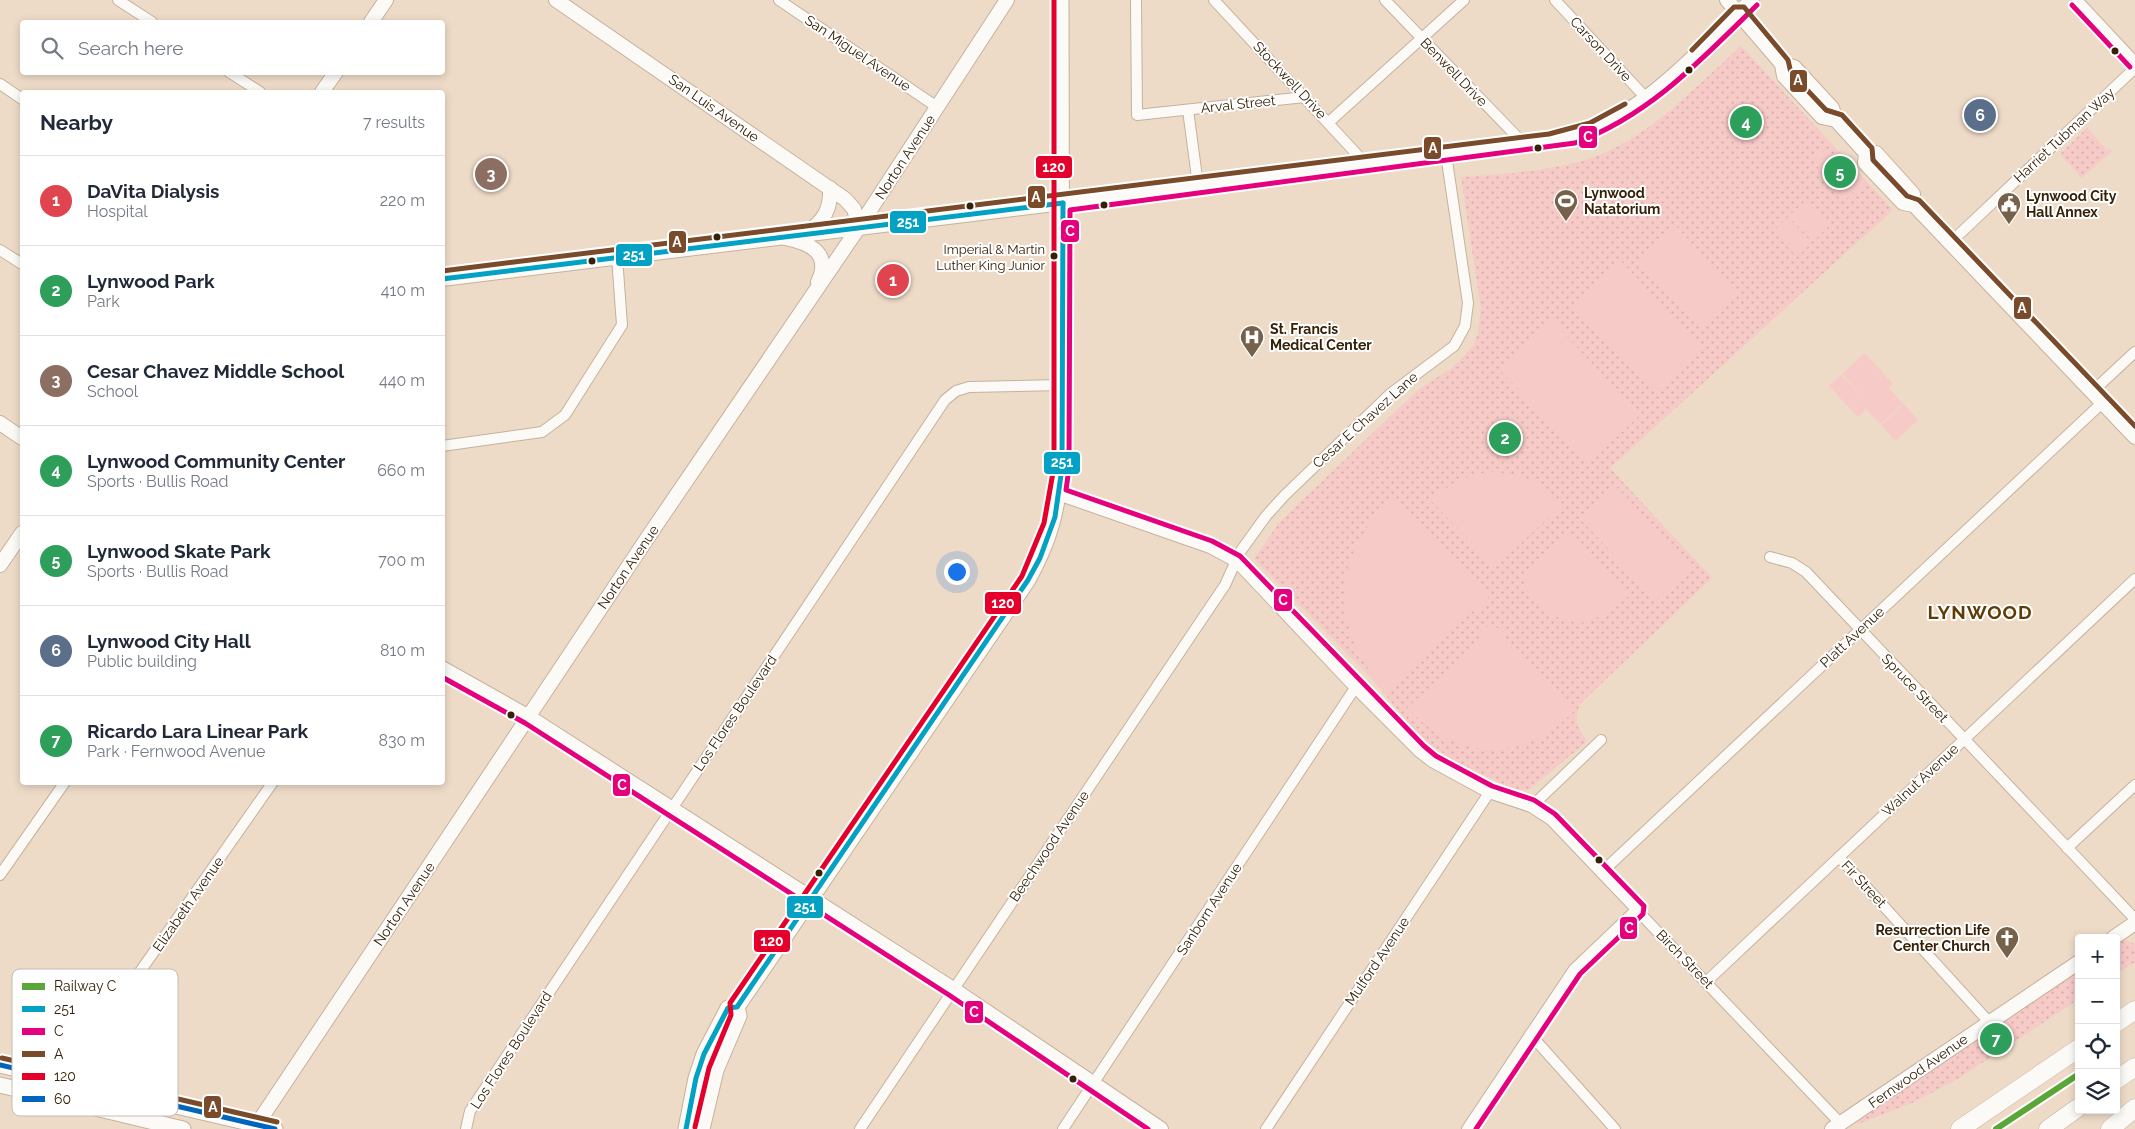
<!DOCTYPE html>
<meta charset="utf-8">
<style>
:root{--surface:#fff;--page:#f6f6f7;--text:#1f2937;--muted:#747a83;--line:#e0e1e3;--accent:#d93025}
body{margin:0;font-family:Raleway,sans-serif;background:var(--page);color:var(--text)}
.controls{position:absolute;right:15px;bottom:15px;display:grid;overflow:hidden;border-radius:5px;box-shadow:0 2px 8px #0003}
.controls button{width:45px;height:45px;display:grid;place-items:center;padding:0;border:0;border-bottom:1px solid var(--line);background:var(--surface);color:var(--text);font:25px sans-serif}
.you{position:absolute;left:956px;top:571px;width:18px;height:18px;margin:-12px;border:4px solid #fff;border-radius:50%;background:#1a73e8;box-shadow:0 0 0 8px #1a73e833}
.badge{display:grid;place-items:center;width:32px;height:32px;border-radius:50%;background:var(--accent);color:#fff;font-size:16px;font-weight:700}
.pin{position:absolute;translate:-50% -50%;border:2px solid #fff;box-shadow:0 1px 5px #0006}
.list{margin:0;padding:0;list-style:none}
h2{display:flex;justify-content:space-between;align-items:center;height:65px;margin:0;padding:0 20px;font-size:21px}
h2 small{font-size:16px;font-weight:400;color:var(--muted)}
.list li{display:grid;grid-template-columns:32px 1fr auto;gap:15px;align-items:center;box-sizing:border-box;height:90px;padding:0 20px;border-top:1px solid var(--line)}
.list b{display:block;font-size:19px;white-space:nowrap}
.list p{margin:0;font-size:16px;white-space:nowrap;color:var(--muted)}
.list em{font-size:16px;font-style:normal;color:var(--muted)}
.icon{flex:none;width:28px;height:28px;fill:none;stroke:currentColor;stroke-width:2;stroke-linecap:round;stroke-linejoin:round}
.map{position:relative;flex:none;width:2135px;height:1129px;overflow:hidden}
.search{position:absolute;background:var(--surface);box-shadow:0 2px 8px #0003;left:20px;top:20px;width:425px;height:55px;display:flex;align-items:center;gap:12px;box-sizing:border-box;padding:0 18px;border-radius:5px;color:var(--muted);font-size:19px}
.panel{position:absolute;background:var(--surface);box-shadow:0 2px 8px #0003;left:20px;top:90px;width:425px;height:695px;border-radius:5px}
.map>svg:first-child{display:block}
.park{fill:url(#park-dots)}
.pitch{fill:#f6cac7}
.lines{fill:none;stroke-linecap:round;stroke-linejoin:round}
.street-casing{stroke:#c5b29d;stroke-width:12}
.secondary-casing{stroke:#c5b29d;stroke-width:16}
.primary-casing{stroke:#c5b29d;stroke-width:17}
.highway-casing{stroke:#c5b29d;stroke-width:19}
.street{stroke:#fcfaf7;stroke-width:10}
.secondary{stroke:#fcfaf7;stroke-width:14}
.primary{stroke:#fcfaf7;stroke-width:15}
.highway{stroke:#fcfaf7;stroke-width:18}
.bus-1-casing{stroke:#fff;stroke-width:9}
.bus-2-casing{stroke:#fff;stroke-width:9}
.bus-3-casing{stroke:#fff;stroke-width:9}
.bus-4-casing{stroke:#fff;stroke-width:9}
.bus-5-casing{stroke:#fff;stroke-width:9}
.bus-1{stroke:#03a2c4;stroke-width:5}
.bus-2{stroke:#e5007d;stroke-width:5}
.bus-3{stroke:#7a4b2a;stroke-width:5}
.bus-4{stroke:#e4002b;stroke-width:5}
.bus-5{stroke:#0065bd;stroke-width:5}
.rail-1-casing{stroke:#fff;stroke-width:10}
.rail-1{stroke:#58a738;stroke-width:6}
.bus-dot{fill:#362106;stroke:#fff;stroke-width:2}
.labels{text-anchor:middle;stroke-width:4;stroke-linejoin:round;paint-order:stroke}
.bus-label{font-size:13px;fill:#362106;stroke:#fff;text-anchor:end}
.street-label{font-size:14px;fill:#362106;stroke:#fff}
.poi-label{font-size:14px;font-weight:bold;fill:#362106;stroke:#fff;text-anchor:start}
.district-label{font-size:19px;font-weight:bold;letter-spacing:1px;fill:#613b05;stroke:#fff}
.key{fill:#fff;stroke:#c3bcb4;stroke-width:1}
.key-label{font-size:14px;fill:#362106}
.line-badge{stroke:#fff;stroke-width:2}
.badge-label{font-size:14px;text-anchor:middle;font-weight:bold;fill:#fff}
</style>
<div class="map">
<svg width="2135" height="1129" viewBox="0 0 2135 1129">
<defs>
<pattern id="park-dots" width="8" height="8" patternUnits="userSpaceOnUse" patternTransform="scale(1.25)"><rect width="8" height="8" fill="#f6cac7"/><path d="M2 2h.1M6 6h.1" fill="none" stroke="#d4ada9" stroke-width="1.8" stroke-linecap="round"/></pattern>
</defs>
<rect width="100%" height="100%" fill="#eedbc7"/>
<!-- park -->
<g class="park">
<path d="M1741 46 1893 210 1610 468 1712 578 1580 704C1574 718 1576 727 1586 739L1585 743 1530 789 1516 790 1458 763 1422 739 1372 679 1254 559 1278 524 1294 508 1418 390 1453 367 1473 346 1478 333 1481 309 1461 177C1500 174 1539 172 1578 162 1643 145 1692 90 1741 46Z"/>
<path d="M2087 128 2108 151 2109 148 2112 151 2082 178 2060 154Z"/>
<path d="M2124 937 2127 941 2135 944V962L2116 974V943Z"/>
<path d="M2079 969V999L1956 1080 1912 1103 1858 1124 1856 1122 1859 1119Z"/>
</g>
<!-- pitch -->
<g class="pitch">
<path d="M1822 151 1828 156 1843 157 1866 181 1846 199 1815 164 1814 158Z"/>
<path d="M1805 201 1829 226 1814 241 1790 215Z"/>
<path d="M1788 217 1812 243 1797 257 1773 231Z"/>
<path d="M1677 227 1739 295 1702 330 1639 262Z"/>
<path d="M1621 261 1702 347 1654 392 1574 306Z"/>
<path d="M1552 320 1640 415 1588 464 1499 369Z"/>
<path d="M1865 353 1893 384 1889 388 1903 404 1880 424 1866 409 1858 417 1829 386 1841 375 1870 405 1842 374Z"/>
<path d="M1904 404 1918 420 1895 441 1881 425Z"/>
<path d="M1487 472C1518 472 1541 481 1563 504L1498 565 1492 564 1430 500 1458 480Z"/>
<path d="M1615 485 1691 567 1656 600 1580 519Z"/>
<path d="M1393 497 1473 582 1480 583 1488 591V602L1479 610 1473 611 1387 692C1328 627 1330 558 1393 497Z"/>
<path d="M1565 536 1576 537 1632 594C1618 605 1603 617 1586 622 1566 626 1527 606 1525 584 1525 581 1526 576 1526 573Z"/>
<path d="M1487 627 1500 628 1504 633 1505 640 1573 712C1522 765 1456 760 1407 708L1481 639V632Z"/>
</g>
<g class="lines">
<!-- street casing -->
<g class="street-casing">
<g id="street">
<path d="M118 0 152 22"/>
<path d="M779 0 937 107"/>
<path d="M1136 0 1137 115 1305 97"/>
<path d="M1214 0 1364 162"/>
<path d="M1385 0 1524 144"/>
<path d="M1555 0 1647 99"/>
<path d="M2077 0 2135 62"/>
<path d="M229 72 260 92"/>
<path d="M0 84 22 99"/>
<path d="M1188 110 1198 185"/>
<path d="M1329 122 1464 0"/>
<path d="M1950 243 2135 68"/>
<path d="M0 250 22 264"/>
<path d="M2093 391 2135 352"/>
<path d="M442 446 542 432 565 415 622 325 617 257"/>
<path d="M1058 495 1210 548 1236 562 1355 688 1419 752 1432 762 1489 793 1531 807 1551 820 1841 1124"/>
<path d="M1770 557 1792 563 1806 572 2135 919"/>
<path d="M1531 807 1601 740"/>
<path d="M2067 848 2135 785"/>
<path d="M1839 857 1989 1022"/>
<path d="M1602 872 2103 402"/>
<path d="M0 875 65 782"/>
<path d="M1706 982 2135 579"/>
<path d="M1530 1034 1615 1129"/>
<path d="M99 1088 118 1003 273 782"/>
<path d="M466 1129 470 1111 486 1087 945 400 956 391 969 387 1061 385"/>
<path d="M860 1129 1192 634 1225 585 1240 552 1266 516 1284 496 1390 394 1454 346 1465 326 1468 303 1446 154"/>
<path d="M1063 1129 1355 688"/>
<path d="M1266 1129 1489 793"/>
<path d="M1467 1129 1574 969 1637 909"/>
</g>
</g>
<!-- secondary casing -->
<g class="secondary-casing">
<g id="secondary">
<path d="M556 0 845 199 854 209 859 227"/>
<path d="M1727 0 1782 64 1784 76 1822 117 1836 120"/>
<path d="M371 22 386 0"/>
<path d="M1782 64 1794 67 1832 108 1836 120 1866 153H1876L1913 194 1914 205"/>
<path d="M322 92 336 72"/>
<path d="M1866 153 1865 163 1903 203 1914 205 2135 437"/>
<path d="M807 232C824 221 831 209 830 188"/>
<path d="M785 238C810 243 832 253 818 282"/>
<path d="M442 279 1063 203 1573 136C1648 112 1697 52 1752 0"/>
<path d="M0 423 22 438"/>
<path d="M0 565 22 533"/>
<path d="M442 668 529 717 953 989 1161 1129"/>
<path d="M2113 938 2135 923"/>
<path d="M254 1129 648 537 859 227 1007 0"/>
<path d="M1832 1129 2079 962"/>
</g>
</g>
<!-- primary casing -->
<g class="primary-casing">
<g id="primary">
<path d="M0 1065 275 1129"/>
<path d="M0 1085 183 1129"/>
<path d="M686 1129 696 1078 704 1054 728 1008 737 1007"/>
<path d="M702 1129 716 1070 739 1016 737 1007 1028 580C1051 538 1056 514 1062 468L1061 0"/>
</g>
</g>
<!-- highway casing -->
<g class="highway-casing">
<g id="highway">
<path d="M2116 1023 2135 1010"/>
<path d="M2116 1080 2135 1067"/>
<path d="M1960 1129 2079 1048"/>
<path d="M2048 1129 2079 1107"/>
<path d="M2110 1129 2135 1108"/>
</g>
</g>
<!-- street -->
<use href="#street" class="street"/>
<!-- secondary -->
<use href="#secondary" class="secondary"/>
<!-- primary -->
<use href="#primary" class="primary"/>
<!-- highway -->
<use href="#highway" class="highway"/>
<!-- bus-1 casing -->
<g class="bus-1-casing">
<g id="bus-1">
<path d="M442 279 1063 203"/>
<path d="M686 1129 696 1078 704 1054 728 1008 737 1007 1028 580 1040 558 1055 517 1062 468 1063 203"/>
</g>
</g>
<!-- bus-2 casing -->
<g class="bus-2-casing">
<g id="bus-2">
<path d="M2072 5 2130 67"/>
<path d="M442 677 525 723 949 995 1148 1129"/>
<path d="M1476 1129 1580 974 1643 914 1644 906 1555 814 1534 800 1492 786 1436 756 1424 746 1240 556 1212 541 1066 490 1069 468 1070 210 1575 143C1650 115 1701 60 1757 5"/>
</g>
</g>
<!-- bus-3 casing -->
<g class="bus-3-casing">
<g id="bus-3">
<path d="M1692 50 1734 7H1744L1788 60 1791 73 1826 110 1842 115 1872 148 1873 160 1907 196 1919 200 2135 426"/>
<path d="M442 271 1549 134 1590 123 1625 104"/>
<path d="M2 1058 277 1122"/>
</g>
</g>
<!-- bus-4 casing -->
<g class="bus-4-casing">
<path id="bus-4" d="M695 1127 709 1068 731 1015 730 1003 1022 576 1044 523 1054 467V0"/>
</g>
<!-- bus-5 casing -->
<g class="bus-5-casing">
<path id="bus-5" d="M0 1065 275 1129"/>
</g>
<!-- bus-1 -->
<use href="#bus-1" class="bus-1"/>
<!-- bus-2 -->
<use href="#bus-2" class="bus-2"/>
<!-- bus-3 -->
<use href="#bus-3" class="bus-3"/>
<!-- bus-4 -->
<use href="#bus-4" class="bus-4"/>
<!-- bus-5 -->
<use href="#bus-5" class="bus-5"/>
<!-- rail-1 casing -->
<g class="rail-1-casing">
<path id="rail-1" d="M1996 1129 2079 1074"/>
</g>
<!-- rail-1 -->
<use href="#rail-1" class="rail-1"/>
</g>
<!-- icons -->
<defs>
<g id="stadium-pin" transform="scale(1.25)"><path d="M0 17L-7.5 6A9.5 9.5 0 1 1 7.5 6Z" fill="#76624a" stroke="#fff"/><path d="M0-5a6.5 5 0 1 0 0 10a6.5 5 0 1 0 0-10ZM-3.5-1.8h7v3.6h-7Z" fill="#fff"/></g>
<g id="civic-pin" transform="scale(1.25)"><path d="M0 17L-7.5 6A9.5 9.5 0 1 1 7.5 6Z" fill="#76624a" stroke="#fff"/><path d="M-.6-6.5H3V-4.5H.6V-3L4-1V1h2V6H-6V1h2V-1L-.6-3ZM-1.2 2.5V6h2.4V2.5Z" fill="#fff"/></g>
<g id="hospital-pin" transform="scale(1.25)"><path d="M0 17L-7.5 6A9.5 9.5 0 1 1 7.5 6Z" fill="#76624a" stroke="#fff"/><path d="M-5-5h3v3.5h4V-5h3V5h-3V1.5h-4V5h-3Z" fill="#fff"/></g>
<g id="church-pin" transform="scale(1.25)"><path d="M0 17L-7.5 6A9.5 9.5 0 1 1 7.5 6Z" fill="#76624a" stroke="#fff"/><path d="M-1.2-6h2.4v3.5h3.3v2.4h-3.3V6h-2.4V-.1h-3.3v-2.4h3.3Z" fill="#fff"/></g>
</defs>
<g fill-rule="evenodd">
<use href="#stadium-pin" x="1566" y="201"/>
<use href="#civic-pin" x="2009" y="204"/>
<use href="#hospital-pin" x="1252" y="337"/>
<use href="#church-pin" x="2007" y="938"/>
</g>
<!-- markers -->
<g class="bus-dot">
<circle cx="2115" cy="51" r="4.5"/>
<circle cx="1689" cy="70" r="4.5"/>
<circle cx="1538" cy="148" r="4.5"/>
<circle cx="1104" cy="205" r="4.5"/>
<circle cx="970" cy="206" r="4.5"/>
<circle cx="717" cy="237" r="4.5"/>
<circle cx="1054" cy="256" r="4.5"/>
<circle cx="592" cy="261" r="4.5"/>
<circle cx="511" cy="715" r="4.5"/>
<circle cx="1599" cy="860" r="4.5"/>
<circle cx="819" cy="873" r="4.5"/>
<circle cx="1073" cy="1079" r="4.5"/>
</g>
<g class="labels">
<!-- bus labels -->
<g class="bus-label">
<text x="1045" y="254">Imperial &amp; Martin<tspan x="1045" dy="16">Luther King Junior</tspan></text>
</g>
<!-- street labels -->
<g class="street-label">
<text transform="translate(1601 49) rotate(47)" y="5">Carson Drive</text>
<text transform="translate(858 53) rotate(34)" y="5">San Miguel Avenue</text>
<text transform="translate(1454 72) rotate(46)" y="5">Benwell Drive</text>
<text transform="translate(1290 80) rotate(47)" y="5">Stockwell Drive</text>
<text transform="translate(1238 104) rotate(-6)" y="5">Arval Street</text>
<text transform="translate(714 108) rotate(35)" y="5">San Luis Avenue</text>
<text transform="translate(2064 135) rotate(-43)" y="5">Harriet Tubman Way</text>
<text transform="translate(905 157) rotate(-57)" y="5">Norton Avenue</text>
<text transform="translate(1365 420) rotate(-42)" y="5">Cesar E Chavez Lane</text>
<text transform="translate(628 567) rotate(-56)" y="5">Norton Avenue</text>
<text transform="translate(1852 637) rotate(-43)" y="5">Platt Avenue</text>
<text transform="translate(1915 688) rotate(46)" y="5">Spruce Street</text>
<text transform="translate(735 713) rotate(-56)" y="5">Los Flores Boulevard</text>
<text transform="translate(1920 780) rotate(-43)" y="5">Walnut Avenue</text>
<text transform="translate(1049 846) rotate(-56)" y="5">Beechwood Avenue</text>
<text transform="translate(1864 884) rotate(47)" y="5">Fir Street</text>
<text transform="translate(188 904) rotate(-55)" y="5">Elizabeth Avenue</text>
<text transform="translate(404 904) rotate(-56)" y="5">Norton Avenue</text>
<text transform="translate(1209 909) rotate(-57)" y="5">Sanborn Avenue</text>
<text transform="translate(1685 959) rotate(46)" y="5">Birch Street</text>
<text transform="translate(1377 961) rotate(-56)" y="5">Mulford Avenue</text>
<text transform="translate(511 1050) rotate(-57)" y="5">Los Flores Boulevard</text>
<text transform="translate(1918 1071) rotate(-35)" y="5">Fernwood Avenue</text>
</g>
<!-- poi labels -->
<g class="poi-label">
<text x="1584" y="198">Lynwood<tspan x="1584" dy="16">Natatorium</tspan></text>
<text x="2026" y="201">Lynwood City<tspan x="2026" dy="16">Hall Annex</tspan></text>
<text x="1270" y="334">St. Francis<tspan x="1270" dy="16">Medical Center</tspan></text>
<text x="1990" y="935" text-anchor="end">Resurrection Life<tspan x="1990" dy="16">Center Church</tspan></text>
</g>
<!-- district labels -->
<g class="district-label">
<text x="1980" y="619">LYNWOOD</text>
</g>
</g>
<!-- legend -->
<rect x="12" y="969" width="166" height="147" rx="8" class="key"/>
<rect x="22" y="983" width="23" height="7" fill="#58a738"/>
<rect x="22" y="1006" width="23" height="6" fill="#03a2c4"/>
<rect x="22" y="1028" width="23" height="7" fill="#e5007d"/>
<rect x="22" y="1051" width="23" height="6" fill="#7a4b2a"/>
<rect x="22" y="1073" width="23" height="7" fill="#e4002b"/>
<rect x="22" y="1096" width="23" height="6" fill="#0065bd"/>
<g class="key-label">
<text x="54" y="991">Railway C</text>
<text x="54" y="1014">251</text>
<text x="54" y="1036">C</text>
<text x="54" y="1059">A</text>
<text x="54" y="1081">120</text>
<text x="54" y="1104">60</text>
</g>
<g class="line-badge">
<rect x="1789" y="69" width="19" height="24" rx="5" fill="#7a4b2a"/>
<rect x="1578" y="125" width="20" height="24" rx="5" fill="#e5007d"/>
<rect x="1423" y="136" width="19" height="24" rx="5" fill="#7a4b2a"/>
<rect x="1035" y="155" width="38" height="24" rx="5" fill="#e4002b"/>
<rect x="1027" y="185" width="19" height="24" rx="5" fill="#7a4b2a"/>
<rect x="889" y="210" width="38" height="24" rx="5" fill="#03a2c4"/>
<rect x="1060" y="219" width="20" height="24" rx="5" fill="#e5007d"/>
<rect x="668" y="230" width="19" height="24" rx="5" fill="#7a4b2a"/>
<rect x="615" y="243" width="38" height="24" rx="5" fill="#03a2c4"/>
<rect x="2013" y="296" width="19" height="24" rx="5" fill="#7a4b2a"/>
<rect x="1043" y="451" width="38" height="24" rx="5" fill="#03a2c4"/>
<rect x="1273" y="588" width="20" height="24" rx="5" fill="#e5007d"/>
<rect x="984" y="591" width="38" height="24" rx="5" fill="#e4002b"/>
<rect x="612" y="773" width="19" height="24" rx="5" fill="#e5007d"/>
<rect x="786" y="895" width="38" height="24" rx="5" fill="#03a2c4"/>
<rect x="1619" y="916" width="19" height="24" rx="5" fill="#e5007d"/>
<rect x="753" y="929" width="38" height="24" rx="5" fill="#e4002b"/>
<rect x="964" y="1000" width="20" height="24" rx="5" fill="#e5007d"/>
<rect x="203" y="1095" width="19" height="24" rx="5" fill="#7a4b2a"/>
</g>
<g class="badge-label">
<text x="1798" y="85">A</text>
<text x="1588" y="142">C</text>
<text x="1433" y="153">A</text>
<text x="1054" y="172">120</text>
<text x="1036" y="202">A</text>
<text x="908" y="227">251</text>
<text x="1070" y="236">C</text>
<text x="677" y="247">A</text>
<text x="634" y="260">251</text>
<text x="2022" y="313">A</text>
<text x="1062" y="467">251</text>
<text x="1283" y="605">C</text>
<text x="1003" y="608">120</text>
<text x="622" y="790">C</text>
<text x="805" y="912">251</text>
<text x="1629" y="933">C</text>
<text x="772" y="946">120</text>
<text x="974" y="1017">C</text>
<text x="213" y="1112">A</text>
</g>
</svg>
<div class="controls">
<button>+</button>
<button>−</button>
<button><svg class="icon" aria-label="locate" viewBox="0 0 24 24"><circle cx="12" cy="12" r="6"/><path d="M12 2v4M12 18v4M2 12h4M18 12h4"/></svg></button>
<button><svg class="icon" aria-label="layers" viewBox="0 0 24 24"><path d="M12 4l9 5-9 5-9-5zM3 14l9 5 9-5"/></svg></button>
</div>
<div class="you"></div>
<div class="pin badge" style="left:893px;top:280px;background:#e0444e">1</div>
<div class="pin badge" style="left:1505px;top:438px;background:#2e9e5b">2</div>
<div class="pin badge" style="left:491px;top:174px;background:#8d6e63">3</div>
<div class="pin badge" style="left:1746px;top:122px;background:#2e9e5b">4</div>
<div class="pin badge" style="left:1840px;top:172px;background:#2e9e5b">5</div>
<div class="pin badge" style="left:1980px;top:115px;background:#5c6f8a">6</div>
<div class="pin badge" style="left:1996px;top:1039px;background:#2e9e5b">7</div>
<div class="search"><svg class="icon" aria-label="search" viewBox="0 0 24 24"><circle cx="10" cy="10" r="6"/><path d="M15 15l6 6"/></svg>Search here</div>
<section class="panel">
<h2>Nearby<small>7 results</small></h2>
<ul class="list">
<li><span class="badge" style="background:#e0444e">1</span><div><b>DaVita Dialysis</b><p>Hospital</p></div><em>220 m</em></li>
<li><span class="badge" style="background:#2e9e5b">2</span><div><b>Lynwood Park</b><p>Park</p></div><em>410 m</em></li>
<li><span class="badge" style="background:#8d6e63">3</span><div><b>Cesar Chavez Middle School</b><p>School</p></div><em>440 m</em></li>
<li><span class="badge" style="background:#2e9e5b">4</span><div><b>Lynwood Community Center</b><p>Sports · Bullis Road</p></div><em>660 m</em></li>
<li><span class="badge" style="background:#2e9e5b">5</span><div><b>Lynwood Skate Park</b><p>Sports · Bullis Road</p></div><em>700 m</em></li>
<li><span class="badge" style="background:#5c6f8a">6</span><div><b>Lynwood City Hall</b><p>Public building</p></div><em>810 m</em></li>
<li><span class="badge" style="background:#2e9e5b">7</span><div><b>Ricardo Lara Linear Park</b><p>Park · Fernwood Avenue</p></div><em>830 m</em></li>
</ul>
</section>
</div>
